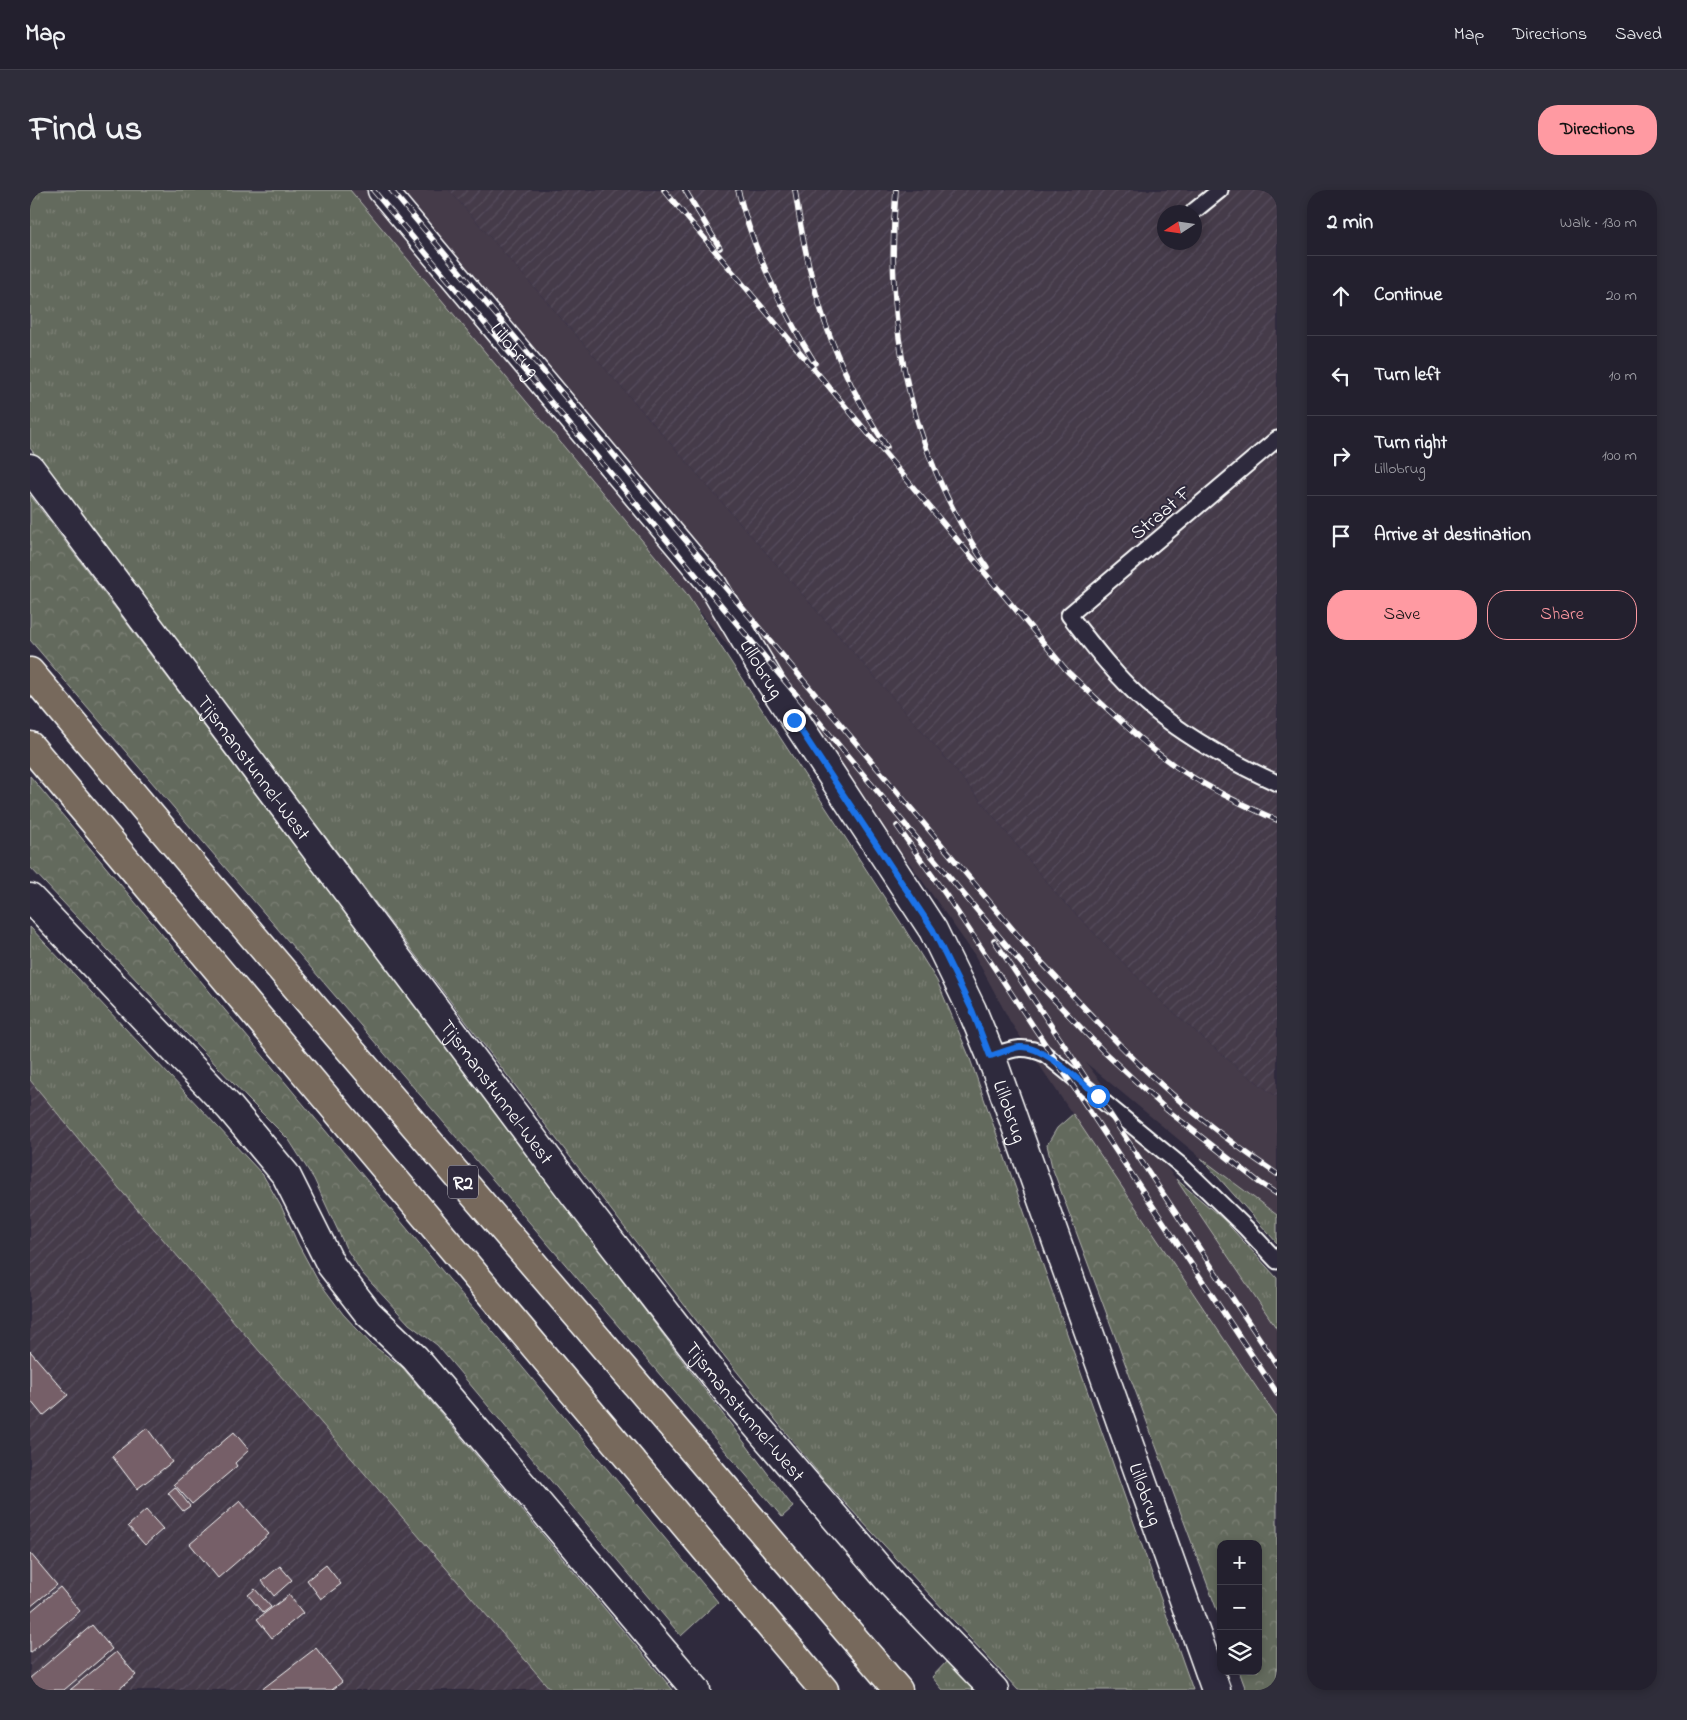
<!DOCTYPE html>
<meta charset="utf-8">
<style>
:root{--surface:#23202e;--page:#2f2d3a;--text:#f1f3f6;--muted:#a3a3aa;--line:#403e4a;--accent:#ff9aa2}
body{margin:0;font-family:"Indie Flower",sans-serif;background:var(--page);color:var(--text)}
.controls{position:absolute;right:15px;bottom:15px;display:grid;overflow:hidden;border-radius:10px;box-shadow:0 2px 8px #0003}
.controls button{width:45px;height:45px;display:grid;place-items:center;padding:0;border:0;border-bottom:1px solid var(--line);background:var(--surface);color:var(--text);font:25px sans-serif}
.compass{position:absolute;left:1127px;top:15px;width:45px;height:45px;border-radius:50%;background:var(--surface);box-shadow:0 2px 8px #0003;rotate:258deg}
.stop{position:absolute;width:15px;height:15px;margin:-11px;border:4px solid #1a73e8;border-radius:50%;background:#fff}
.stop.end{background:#1a73e8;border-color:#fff;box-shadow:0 1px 5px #0008}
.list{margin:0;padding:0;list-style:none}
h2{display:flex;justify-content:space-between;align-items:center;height:65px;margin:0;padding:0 20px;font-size:21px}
h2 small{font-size:16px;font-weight:400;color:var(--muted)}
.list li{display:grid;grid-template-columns:32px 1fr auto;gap:15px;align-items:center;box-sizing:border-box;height:80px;padding:0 20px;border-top:1px solid var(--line)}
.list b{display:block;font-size:19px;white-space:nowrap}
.list p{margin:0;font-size:16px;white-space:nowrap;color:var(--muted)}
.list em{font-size:16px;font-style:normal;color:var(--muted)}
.actions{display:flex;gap:10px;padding:15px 20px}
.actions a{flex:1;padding:11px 0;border:1px solid var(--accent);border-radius:20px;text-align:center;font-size:18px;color:var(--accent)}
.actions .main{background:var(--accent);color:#111}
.icon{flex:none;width:28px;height:28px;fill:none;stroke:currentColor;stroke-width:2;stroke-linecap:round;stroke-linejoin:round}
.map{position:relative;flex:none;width:1247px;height:1500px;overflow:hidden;border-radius:20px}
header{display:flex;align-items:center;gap:30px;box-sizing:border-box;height:70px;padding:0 25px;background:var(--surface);border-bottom:1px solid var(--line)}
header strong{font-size:24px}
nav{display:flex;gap:28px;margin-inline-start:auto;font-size:18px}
.intro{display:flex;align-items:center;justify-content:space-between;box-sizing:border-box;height:120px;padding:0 30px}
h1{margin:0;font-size:35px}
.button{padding:12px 22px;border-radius:20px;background:var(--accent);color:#111;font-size:18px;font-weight:700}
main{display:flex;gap:30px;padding:0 30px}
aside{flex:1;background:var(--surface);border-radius:20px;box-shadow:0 2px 8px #0003}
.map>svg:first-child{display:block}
.built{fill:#443a4a}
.industrial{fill:url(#industrial-furrows);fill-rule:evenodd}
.grass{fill:url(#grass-tufts);stroke:#b2b4ae}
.forest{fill:url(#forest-crowns);stroke:#b2b4ae}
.building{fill:#765f67;stroke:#fff}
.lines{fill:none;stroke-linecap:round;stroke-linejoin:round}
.service-casing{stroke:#fff;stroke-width:19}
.minor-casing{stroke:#fff;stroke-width:31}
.tertiary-casing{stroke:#fff;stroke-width:31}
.motorway-casing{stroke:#fff;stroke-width:31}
.service{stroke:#2f2a3d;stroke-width:15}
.minor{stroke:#2f2a3d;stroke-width:28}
.tertiary{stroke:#2f2a3d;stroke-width:28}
.motorway{stroke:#77695c;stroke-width:28}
.rail-casing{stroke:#fff;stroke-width:5.5}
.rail{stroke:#2f2a3d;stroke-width:4;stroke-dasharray:11;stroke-linecap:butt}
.route{stroke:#1a73e8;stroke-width:6}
.labels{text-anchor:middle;stroke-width:4;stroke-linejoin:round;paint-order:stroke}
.shield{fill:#2f2a3d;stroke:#c1bfc5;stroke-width:1}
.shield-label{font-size:19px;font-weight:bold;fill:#fff}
.street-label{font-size:20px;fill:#fff;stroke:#2f2a3d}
</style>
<header>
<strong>Map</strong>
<nav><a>Map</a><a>Directions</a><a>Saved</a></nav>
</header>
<div class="intro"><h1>Find us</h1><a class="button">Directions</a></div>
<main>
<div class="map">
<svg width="1247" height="1500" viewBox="0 0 1247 1500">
<defs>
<pattern id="industrial-furrows" width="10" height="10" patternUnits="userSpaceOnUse" patternTransform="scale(1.25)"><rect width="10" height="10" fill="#443a4a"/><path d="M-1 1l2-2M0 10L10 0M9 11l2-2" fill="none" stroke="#574e5c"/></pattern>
<pattern id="grass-tufts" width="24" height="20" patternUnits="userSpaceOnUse" patternTransform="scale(1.25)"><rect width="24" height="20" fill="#646a5d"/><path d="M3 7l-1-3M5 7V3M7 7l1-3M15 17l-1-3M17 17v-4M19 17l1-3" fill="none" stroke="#7b8075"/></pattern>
<pattern id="forest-crowns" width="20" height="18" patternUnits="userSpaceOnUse" patternTransform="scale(1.25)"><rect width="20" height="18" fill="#646a5d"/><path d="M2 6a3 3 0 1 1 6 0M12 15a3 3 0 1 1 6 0" fill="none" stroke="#7b8075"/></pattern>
</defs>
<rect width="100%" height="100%" fill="#2f2a3d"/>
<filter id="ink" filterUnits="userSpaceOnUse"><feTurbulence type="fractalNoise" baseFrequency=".02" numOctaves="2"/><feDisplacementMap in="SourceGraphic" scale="10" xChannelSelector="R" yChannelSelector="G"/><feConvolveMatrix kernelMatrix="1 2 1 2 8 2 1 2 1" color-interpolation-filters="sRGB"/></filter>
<g filter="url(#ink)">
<!-- built -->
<path class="built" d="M318 0H419L920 573 1029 707 1135 815 1209 879 1247 907V1025L1171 968 1056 873 1146 989 1247 1139V1228L981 833 944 764 881 675Z"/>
<!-- industrial -->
<g class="industrial">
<path d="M419 0H1247V907L1209 879 1135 815 1029 707 920 573ZM1134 22H1164V52H1134Z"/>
<path d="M0 890 88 997 521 1500H0Z"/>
</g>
<!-- grass -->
<g class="grass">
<path d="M0 0H320L656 403 871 733 907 791 939 866 1163 1500H988L793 1289 676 1143 437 833 0 258Z"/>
<path d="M0 737 233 985 252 1018 268 1054 287 1089 313 1124 341 1154 372 1177 643 1500H521L88 997 0 890Z"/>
<path d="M1171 968 1247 1025V1053Z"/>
<path d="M1146 989 1193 1029 1247 1088V1139Z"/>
<path d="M918 1470 946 1500H913L902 1487Z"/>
</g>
<!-- forest -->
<g class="forest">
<path d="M0 305 763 1317 752 1327 0 450Z"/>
<path d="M0 586 688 1412 651 1446 407 1155 379 1134 332 1083 316 1058 284 989 259 950 219 910 0 677Z"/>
<path d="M1043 924 1247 1228V1500H1216L1209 1481H1228V1354H1191V1431L1022 977 1017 955 1027 938Z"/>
</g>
<!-- building -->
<g class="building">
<path d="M0 1161 38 1205 13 1226 0 1210Z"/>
<path d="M117 1238 142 1272 107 1299 82 1266Z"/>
<path d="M204 1242 219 1260 205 1273 207 1276 162 1314 144 1294Z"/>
<path d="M145 1297 160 1316 153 1321 138 1303Z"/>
<path d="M210 1311 239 1344 188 1388 160 1354Z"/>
<path d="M116 1320 133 1339 115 1355 98 1336Z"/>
<path d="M0 1363 27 1395 0 1417Z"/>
<path d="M296 1375 311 1394 291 1409 277 1390Z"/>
<path d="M250 1376 262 1390 244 1406 232 1391Z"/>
<path d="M30 1397 50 1421 0 1463V1422Z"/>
<path d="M225 1399 241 1417 233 1423 218 1405Z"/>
<path d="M259 1405 273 1423 242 1448 227 1429Z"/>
<path d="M62 1435 82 1459 34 1500H0V1488Z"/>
<path d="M286 1458 312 1492 302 1500H231Z"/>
<path d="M86 1462 106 1485 88 1500H40Z"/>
</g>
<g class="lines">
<!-- service casing -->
<g class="service-casing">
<g id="service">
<path d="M1164 21 1190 0"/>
<path d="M1247 249 1039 425C1063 456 1087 488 1117 514 1155 547 1201 572 1247 593"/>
<path d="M961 866C982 859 993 854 1015 864L1154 978 1216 1038 1247 1071"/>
</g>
</g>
<!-- minor casing -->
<g class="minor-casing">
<g id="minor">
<path id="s1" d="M0 278 544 1004 696 1200 862 1394 964 1500"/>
<path d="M0 708 200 918 256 985 301 1075 338 1123 385 1168 666 1500"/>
</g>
</g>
<!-- tertiary casing -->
<g class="tertiary-casing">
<g id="tertiary">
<path id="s2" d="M352 0 682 394 741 493 903 740 942 820 961 866 1186 1500"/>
</g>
</g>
<!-- motorway casing -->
<g class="motorway-casing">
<g id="motorway">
<path d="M0 482 180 696 868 1500"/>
<path d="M0 556 794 1500"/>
</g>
</g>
<!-- service -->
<use href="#service" class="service"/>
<!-- minor -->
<use href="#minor" class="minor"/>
<!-- tertiary -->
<use href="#tertiary" class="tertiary"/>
<!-- motorway -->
<use href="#motorway" class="motorway"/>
<!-- rail casing -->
<g class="rail-casing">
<g id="rail">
<path d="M343 0 1009 794 1074 862 1137 920 1230 993 1247 1004"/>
<path d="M361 0 1001 761C1036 798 1070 836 1107 872 1149 913 1198 951 1247 984"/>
<path d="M634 0 1038 482C1068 510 1097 539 1130 565 1165 592 1206 612 1247 630"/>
<path d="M655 0 690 58"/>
<path d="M708 0C724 62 751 119 785 173"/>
<path d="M765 0C779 99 802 173 857 257"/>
<path d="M866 0C854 138 880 261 957 377"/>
<path d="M867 636 916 705 1247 1203"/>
<path d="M964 750 1247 1175"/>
</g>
</g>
<!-- rail -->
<use href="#rail" class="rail"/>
</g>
</g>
<g class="lines" filter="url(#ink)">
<!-- route -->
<path class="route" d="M764 530 903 740 942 820 960 866C970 863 981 858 990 857 1013 855 1050 892 1068 906"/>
</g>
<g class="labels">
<!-- shield labels -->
<rect class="shield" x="418" y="975.5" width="30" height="33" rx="4"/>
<g class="shield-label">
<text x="433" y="999">R2</text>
</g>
<!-- street labels -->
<g class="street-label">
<text dy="7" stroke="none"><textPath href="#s2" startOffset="208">Lillobrug</textPath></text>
<text transform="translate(1130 322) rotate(-40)" y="7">Straat F</text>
<text dy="7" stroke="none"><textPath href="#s2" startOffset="612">Lillobrug</textPath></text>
<text dy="7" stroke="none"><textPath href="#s1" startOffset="374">Tijsmanstunnel-West</textPath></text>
<text dy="7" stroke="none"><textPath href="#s1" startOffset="779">Tijsmanstunnel-West</textPath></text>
<text dy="7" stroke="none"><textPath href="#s2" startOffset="1122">Lillobrug</textPath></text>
<text dy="7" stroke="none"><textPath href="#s1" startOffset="1184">Tijsmanstunnel-West</textPath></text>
<text dy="7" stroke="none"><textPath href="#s2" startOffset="1528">Lillobrug</textPath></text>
</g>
</g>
</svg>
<div class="controls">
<button>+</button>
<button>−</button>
<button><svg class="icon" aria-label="layers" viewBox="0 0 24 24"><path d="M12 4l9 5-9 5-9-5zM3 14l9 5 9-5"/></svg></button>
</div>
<svg class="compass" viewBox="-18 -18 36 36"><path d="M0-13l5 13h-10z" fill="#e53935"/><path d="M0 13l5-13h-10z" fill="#a3a3aa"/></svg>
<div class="stop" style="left:1068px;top:906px"></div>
<div class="stop end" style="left:764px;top:530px"></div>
</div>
<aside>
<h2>2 min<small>Walk · 130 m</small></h2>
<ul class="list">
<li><svg class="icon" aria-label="ahead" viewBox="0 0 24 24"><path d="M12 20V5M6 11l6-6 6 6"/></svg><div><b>Continue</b></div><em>20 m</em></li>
<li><svg class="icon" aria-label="left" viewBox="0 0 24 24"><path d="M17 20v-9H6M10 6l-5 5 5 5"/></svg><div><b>Turn left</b></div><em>10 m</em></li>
<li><svg class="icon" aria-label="right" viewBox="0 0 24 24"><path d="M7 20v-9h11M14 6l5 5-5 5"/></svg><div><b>Turn right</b><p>Lillobrug</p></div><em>100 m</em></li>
<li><svg class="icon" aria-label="arrive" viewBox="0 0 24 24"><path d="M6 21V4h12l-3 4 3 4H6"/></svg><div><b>Arrive at destination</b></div></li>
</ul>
<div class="actions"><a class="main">Save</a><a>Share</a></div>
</aside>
</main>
